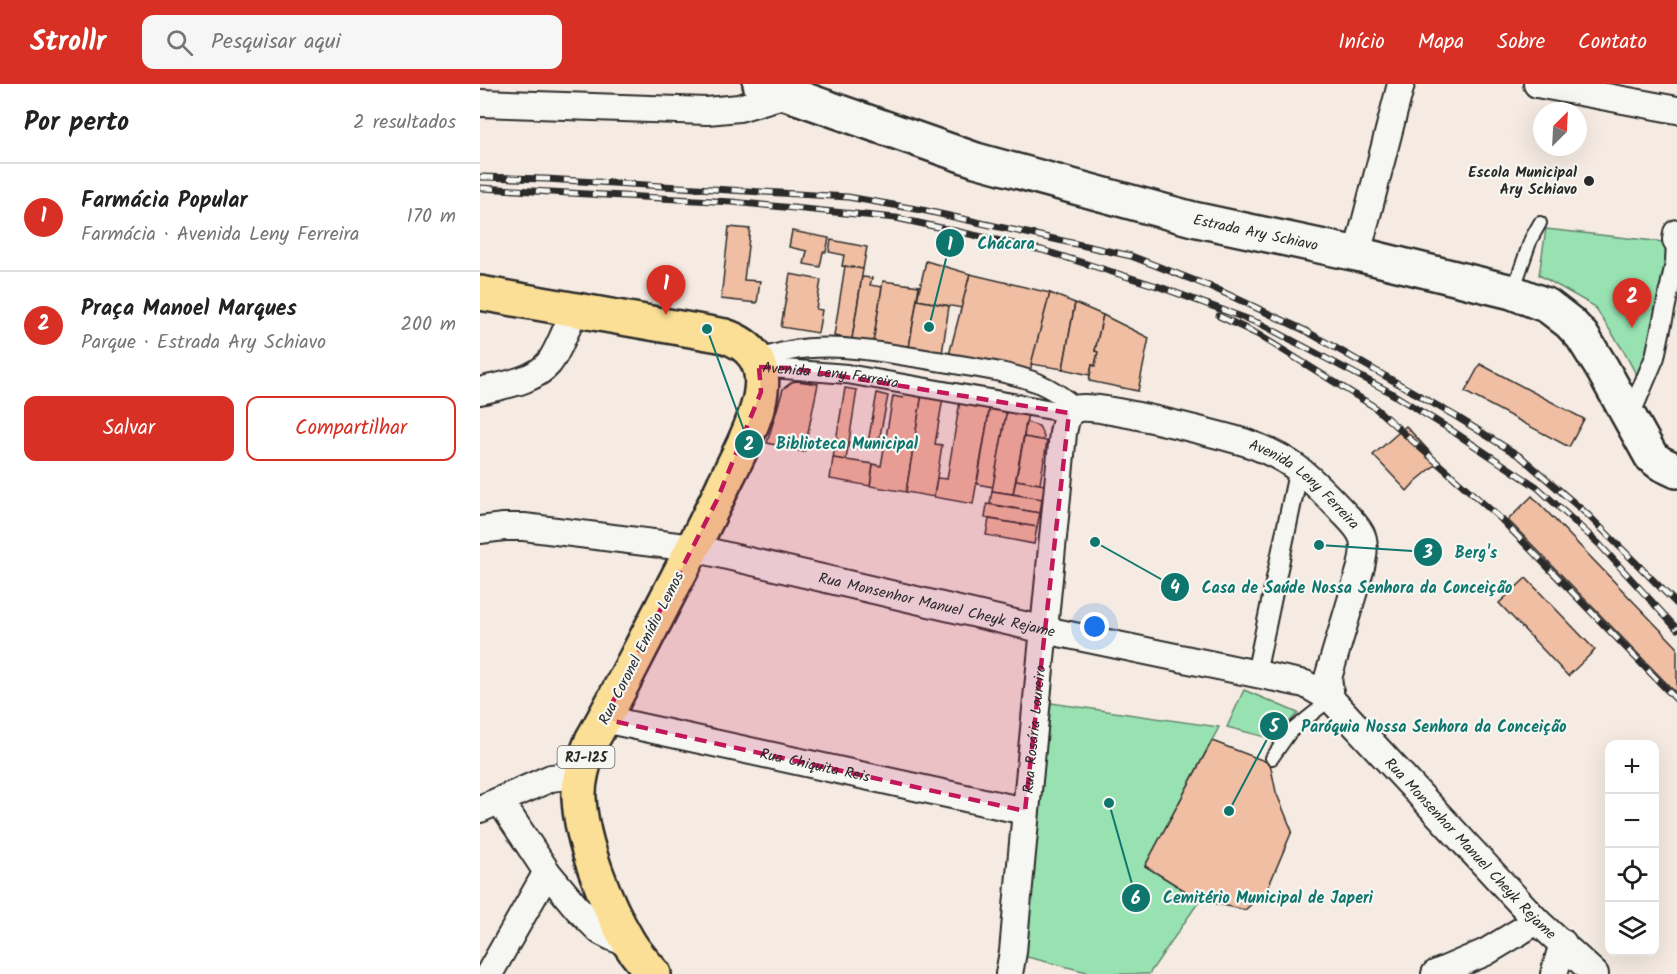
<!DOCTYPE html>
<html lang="pt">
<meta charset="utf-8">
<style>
:root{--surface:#fff;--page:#f6f6f6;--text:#222;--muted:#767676;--line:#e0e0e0;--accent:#d93025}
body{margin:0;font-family:Kalam,sans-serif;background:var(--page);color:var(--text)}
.controls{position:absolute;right:18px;bottom:18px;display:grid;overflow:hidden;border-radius:12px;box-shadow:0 6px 24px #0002}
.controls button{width:54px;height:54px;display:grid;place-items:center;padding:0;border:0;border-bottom:2px solid var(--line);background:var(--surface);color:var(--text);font:30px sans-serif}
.compass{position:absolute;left:1053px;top:18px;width:54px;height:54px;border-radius:50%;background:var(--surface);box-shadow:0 6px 24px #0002;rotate:24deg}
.you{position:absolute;left:615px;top:543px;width:21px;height:21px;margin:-15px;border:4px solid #fff;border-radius:50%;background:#1a73e8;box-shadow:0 0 0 9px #1a73e833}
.badge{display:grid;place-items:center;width:39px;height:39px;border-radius:50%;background:var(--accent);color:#fff;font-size:20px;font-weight:700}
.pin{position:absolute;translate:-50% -50px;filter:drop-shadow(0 2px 3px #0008)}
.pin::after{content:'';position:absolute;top:32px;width:21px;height:18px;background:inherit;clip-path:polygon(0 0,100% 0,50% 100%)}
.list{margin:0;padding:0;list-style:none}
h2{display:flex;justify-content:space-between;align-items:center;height:78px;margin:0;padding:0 24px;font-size:26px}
h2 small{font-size:20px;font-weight:400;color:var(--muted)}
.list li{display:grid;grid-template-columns:39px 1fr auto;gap:18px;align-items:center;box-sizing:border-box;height:108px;padding:0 24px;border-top:2px solid var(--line)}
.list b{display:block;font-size:22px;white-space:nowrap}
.list p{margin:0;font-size:20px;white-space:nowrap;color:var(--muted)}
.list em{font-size:20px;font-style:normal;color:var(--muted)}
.actions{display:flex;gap:12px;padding:18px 24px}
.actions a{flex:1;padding:14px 0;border:2px solid var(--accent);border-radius:12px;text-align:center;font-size:21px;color:var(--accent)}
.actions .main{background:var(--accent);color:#fff}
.icon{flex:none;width:33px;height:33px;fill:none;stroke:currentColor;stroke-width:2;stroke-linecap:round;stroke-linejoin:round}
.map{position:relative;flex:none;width:1197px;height:890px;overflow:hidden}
header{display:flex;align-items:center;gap:36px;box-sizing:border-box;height:84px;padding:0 30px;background:var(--accent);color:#fff}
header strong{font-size:28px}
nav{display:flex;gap:33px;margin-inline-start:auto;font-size:21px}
.search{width:420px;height:54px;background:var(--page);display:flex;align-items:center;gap:15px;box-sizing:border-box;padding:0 21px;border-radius:12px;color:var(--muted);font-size:22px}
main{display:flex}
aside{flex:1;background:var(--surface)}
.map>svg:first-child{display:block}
.green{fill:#98e2b1;stroke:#62866e;stroke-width:1.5}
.building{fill:#f0bea2;stroke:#2b2b2b;stroke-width:1.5}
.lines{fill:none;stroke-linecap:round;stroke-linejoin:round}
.service-casing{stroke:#2b2b2b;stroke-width:16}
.pedestrian-casing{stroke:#2b2b2b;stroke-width:22}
.minor-casing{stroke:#2b2b2b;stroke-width:30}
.secondary-casing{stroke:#2b2b2b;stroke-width:38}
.primary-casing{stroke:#2b2b2b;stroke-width:38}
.service{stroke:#f6f6f2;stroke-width:12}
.pedestrian{stroke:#f6f6f2;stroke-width:18}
.minor{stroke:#f6f6f2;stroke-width:26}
.secondary{stroke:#f6f6f2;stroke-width:33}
.primary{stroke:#fbdf96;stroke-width:33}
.rail-casing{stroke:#2b2b2b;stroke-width:7}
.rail{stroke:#f6f6f2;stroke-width:4.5;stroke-dasharray:14;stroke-linecap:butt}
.marked{fill:#c2185b;fill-opacity:0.2;stroke:#c2185b;stroke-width:4.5;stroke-dasharray:12 8;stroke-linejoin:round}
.poi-dot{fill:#2b2b2b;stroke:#f6f6f2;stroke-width:2}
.labels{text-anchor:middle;stroke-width:4.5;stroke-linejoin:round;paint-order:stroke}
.shield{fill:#f6f6f2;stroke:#686867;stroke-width:1.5}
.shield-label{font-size:14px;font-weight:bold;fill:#2b2b2b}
.poi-label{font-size:15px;font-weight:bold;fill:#2b2b2b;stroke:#f6f6f2;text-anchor:end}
.street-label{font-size:15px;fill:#2b2b2b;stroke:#f6f6f2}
.leader{fill:none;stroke:#0f766e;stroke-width:2}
.callout-dot{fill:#0f766e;stroke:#f6f6f2;stroke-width:2}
.mark-label{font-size:18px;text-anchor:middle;font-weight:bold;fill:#fff}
.callout-label{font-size:16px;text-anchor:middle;font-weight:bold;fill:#0f766e;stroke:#f6f6f2;stroke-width:4.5;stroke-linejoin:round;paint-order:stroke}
</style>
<header>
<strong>Strollr</strong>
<div class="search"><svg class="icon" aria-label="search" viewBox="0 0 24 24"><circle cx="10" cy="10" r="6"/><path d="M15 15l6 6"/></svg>Pesquisar aqui</div>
<nav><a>Início</a><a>Mapa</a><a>Sobre</a><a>Contato</a></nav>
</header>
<main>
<aside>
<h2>Por perto<small>2 resultados</small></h2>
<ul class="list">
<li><span class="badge">1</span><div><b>Farmácia Popular</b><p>Farmácia · Avenida Leny Ferreira</p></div><em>170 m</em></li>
<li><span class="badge">2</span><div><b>Praça Manoel Marques</b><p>Parque · Estrada Ary Schiavo</p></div><em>200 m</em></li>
</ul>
<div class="actions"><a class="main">Salvar</a><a>Compartilhar</a></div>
</aside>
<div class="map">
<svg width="1197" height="890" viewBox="0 0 1197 890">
<rect width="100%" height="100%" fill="#f5ebe2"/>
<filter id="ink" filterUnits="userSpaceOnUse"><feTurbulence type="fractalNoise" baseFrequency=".0167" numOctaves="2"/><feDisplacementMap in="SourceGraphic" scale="12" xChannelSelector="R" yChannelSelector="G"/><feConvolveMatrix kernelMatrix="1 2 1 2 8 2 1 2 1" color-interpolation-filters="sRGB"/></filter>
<g filter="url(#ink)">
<!-- green -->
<g class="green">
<path d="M1066 145 1192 159 1163 303 1143 266 1114 222 1059 191Z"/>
<path d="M764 606 818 629 793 655 747 643Z"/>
<path d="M571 619 739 643 665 782 720 816 669 890H615L543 872Z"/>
</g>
<!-- building -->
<g class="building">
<path d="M249 143 270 145 264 196 280 197 277 219 241 215Z"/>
<path d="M312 147 349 154 346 168H343L340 183 324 180 327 167 309 163Z"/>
<path d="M351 156 387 163 383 185 362 182 364 171 349 168Z"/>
<path d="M446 177 490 190 482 224 437 216Z"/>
<path d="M365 182 383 185 372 255 354 252Z"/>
<path d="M310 190 341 196 336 225 342 226 338 249 301 243Z"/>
<path d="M490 190 570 209 550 287 469 271Z"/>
<path d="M382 193 392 194 390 201 402 203 393 259 372 255Z"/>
<path d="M403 197 439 202 429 264 393 259Z"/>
<path d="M570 209 595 219 583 285 551 280Z"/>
<path d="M437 216 469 222 462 270 429 264Z"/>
<path d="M595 219 623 231 615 267 618 268 615 282 612 281 610 291 583 285Z"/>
<path d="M623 231 669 254 658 307 609 297 612 281 615 282 618 268 615 267Z"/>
<path d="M1000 280 1104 335 1089 363 985 308Z"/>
<path d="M317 297 338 300 324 368 287 359 303 305 312 298Z"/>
<path d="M365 304 377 306 366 376 353 374Z"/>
<path d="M424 307 442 310 426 408 390 402 393 380 401 382 413 312 423 314Z"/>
<path d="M397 309 408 312 397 366 387 364Z"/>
<path d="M442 310 463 314 455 360 462 361 454 413 426 408Z"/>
<path d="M480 317 510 322 493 420 454 413 457 394 467 395Z"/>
<path d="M510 322 527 325 513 403 497 400Z"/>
<path d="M527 325 548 329 533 410 512 407Z"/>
<path d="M546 338 559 342 564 353 563 357 544 353Z"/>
<path d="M926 342 959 378 936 397 927 407 893 371Z"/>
<path d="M544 353 567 357 560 400 536 396Z"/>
<path d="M353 374 393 380 390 402 350 395Z"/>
<path d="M536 396 565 401 562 415 533 410Z"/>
<path d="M512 407 562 415 560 429 510 420Z"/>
<path d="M1052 412 1197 563V610L1028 436Z"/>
<path d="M507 420 560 429 557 443 505 434Z"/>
<path d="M509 435 557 443 554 460 506 451Z"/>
<path d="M1046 494 1115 566 1088 592 1019 519Z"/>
<path d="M732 657 790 679 796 708 812 747 787 806 765 826 720 816 665 782Z"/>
</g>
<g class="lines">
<!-- service casing -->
<g class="service-casing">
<g id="service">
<path d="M1033 207 1051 155 1060 139"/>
<path d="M792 674 811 647 851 615"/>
</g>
</g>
<!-- pedestrian casing -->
<g class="pedestrian-casing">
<g id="pedestrian">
<path d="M277 277C333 251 405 269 463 278 495 284 528 287 558 299 572 305 584 313 596 324"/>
<path id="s1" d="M279 283 367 290 589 329"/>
<path d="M1150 332 1175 273 1195 179 1196 156"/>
<path d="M776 590 819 384"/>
</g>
</g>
<!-- minor casing -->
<g class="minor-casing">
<g id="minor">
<path d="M1057 0 1197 26"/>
<path d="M0 19 227 27 259 24 306 10"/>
<path d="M1196 156 1197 149"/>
<path d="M877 170 921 0"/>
<path d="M0 307C22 301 53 298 69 279 77 269 82 254 88 242"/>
<path id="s2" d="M0 446 24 443H44L213 464 565 546 825 600 851 615 1057 837 1115 890"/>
<path id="s3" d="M124 635 545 727"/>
<path d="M20 717 67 788 97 824 120 847 134 854 150 860"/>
<path d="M0 725 71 694 101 690"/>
<path d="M9 890 67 788"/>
<path id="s4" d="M529 890 533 868C548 695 567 522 583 349 585 340 586 329 595 325 611 317 739 351 764 358 810 373 828 391 861 426 869 435 880 444 883 455 885 464 883 474 881 483L848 594 851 615"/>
<path d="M955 890 1006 868 1057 837"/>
<path d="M1074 890 1083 859"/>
</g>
</g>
<!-- secondary casing -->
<g class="secondary-casing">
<g id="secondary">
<path id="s5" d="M280 0 496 76 713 135 877 170 1032 208 1068 222 1090 239 1102 252 1122 284 1171 372 1180 379 1197 387"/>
</g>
</g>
<!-- primary casing -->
<g class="primary-casing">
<path id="primary" d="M0 209 245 252C271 261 285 278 281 307 278 334 256 376 244 400 223 446 199 490 176 535 155 575 135 616 112 656 105 674 98 694 99 714 101 758 126 820 148 857 155 869 165 880 174 890"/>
</g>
<!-- service -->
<use href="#service" class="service"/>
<!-- pedestrian -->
<use href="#pedestrian" class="pedestrian"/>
<!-- minor -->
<use href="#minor" class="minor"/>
<!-- secondary -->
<use href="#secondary" class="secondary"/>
<!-- primary -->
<use href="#primary" class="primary"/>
<!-- rail casing -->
<g class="rail-casing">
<g id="rail">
<path d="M0 93 66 95 368 113 442 126 651 172 734 204 826 247 977 333 1041 373 1108 431 1197 520"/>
<path d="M0 104 252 118 416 134 562 166 680 203 781 240 906 306 971 346 1057 403 1119 460 1197 545"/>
<path d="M739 232 777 250 893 322 1021 435 1197 616"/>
</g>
</g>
<!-- rail -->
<use href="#rail" class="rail"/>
</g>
</g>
<!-- marked area -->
<path class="marked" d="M279 283 310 284 589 329 545 727 124 635 237 416 281 308Z"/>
<!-- markers -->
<circle class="poi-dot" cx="1109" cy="97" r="6"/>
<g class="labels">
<!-- shield labels -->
<rect class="shield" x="77.5" y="662" width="57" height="22" rx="4.5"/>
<g class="shield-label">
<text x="106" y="678">RJ-125</text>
</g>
<!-- poi labels -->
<g class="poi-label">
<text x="1097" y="93">Escola Municipal<tspan x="1097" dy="17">Ary Schiavo</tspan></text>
</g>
<!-- street labels -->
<g class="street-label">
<text dy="5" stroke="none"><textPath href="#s5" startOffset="518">Estrada Ary Schiavo</textPath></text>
<text dy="5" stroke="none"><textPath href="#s1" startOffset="72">Avenida Leny Ferreira</textPath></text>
<text dy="5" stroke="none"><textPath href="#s4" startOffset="819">Avenida Leny Ferreira</textPath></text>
<text dy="5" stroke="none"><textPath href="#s2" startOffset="465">Rua Monsenhor Manuel Cheyk Rejame</textPath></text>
<text transform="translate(161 564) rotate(-63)" y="5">Rua Coronel Emídio Lemos</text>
<text dy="5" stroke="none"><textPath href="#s4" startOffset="246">Rua Rosária Loureiro</textPath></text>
<text dy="5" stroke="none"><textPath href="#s3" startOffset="216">Rua Chiquita Reis</textPath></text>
<text dy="5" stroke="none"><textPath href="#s2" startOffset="1076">Rua Monsenhor Manuel Cheyk Rejame</textPath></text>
</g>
</g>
<!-- callouts -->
<path class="leader" d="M449 243L470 159M227 245L269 360M839 461L948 468M615 458L695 503M749 727L794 642M629 719L656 814"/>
<g class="callout-dot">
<circle cx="449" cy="243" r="6"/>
<circle cx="227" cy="245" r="6"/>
<circle cx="839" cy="461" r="6"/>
<circle cx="615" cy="458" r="6"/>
<circle cx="749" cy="727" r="6"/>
<circle cx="629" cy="719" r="6"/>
<circle cx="470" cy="159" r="15"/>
<circle cx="269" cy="360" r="15"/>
<circle cx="948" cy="468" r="15"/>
<circle cx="695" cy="503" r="15"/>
<circle cx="794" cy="642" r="15"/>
<circle cx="656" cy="814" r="15"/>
</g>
<g class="mark-label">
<text x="470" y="166">1</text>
<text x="269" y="366">2</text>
<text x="948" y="474">3</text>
<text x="695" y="509">4</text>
<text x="794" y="648">5</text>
<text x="656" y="820">6</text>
</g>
<g class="callout-label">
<text x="526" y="165">Chácara</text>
<text x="367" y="365">Biblioteca Municipal</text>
<text x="996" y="474">Berg's</text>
<text x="877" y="509">Casa de Saúde Nossa Senhora da Conceição</text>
<text x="954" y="648">Paróquia Nossa Senhora da Conceição</text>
<text x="788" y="819">Cemitério Municipal de Japeri</text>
</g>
</svg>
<div class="controls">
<button>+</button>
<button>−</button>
<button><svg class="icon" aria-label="locate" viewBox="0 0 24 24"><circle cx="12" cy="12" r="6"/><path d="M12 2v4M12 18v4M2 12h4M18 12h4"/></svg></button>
<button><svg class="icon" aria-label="layers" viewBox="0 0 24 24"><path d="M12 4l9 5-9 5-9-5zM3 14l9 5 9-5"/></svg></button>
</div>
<svg class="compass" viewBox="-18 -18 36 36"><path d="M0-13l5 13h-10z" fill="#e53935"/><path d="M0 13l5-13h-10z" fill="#767676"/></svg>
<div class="you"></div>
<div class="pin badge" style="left:186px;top:231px">1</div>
<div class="pin badge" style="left:1152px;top:244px">2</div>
</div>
</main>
